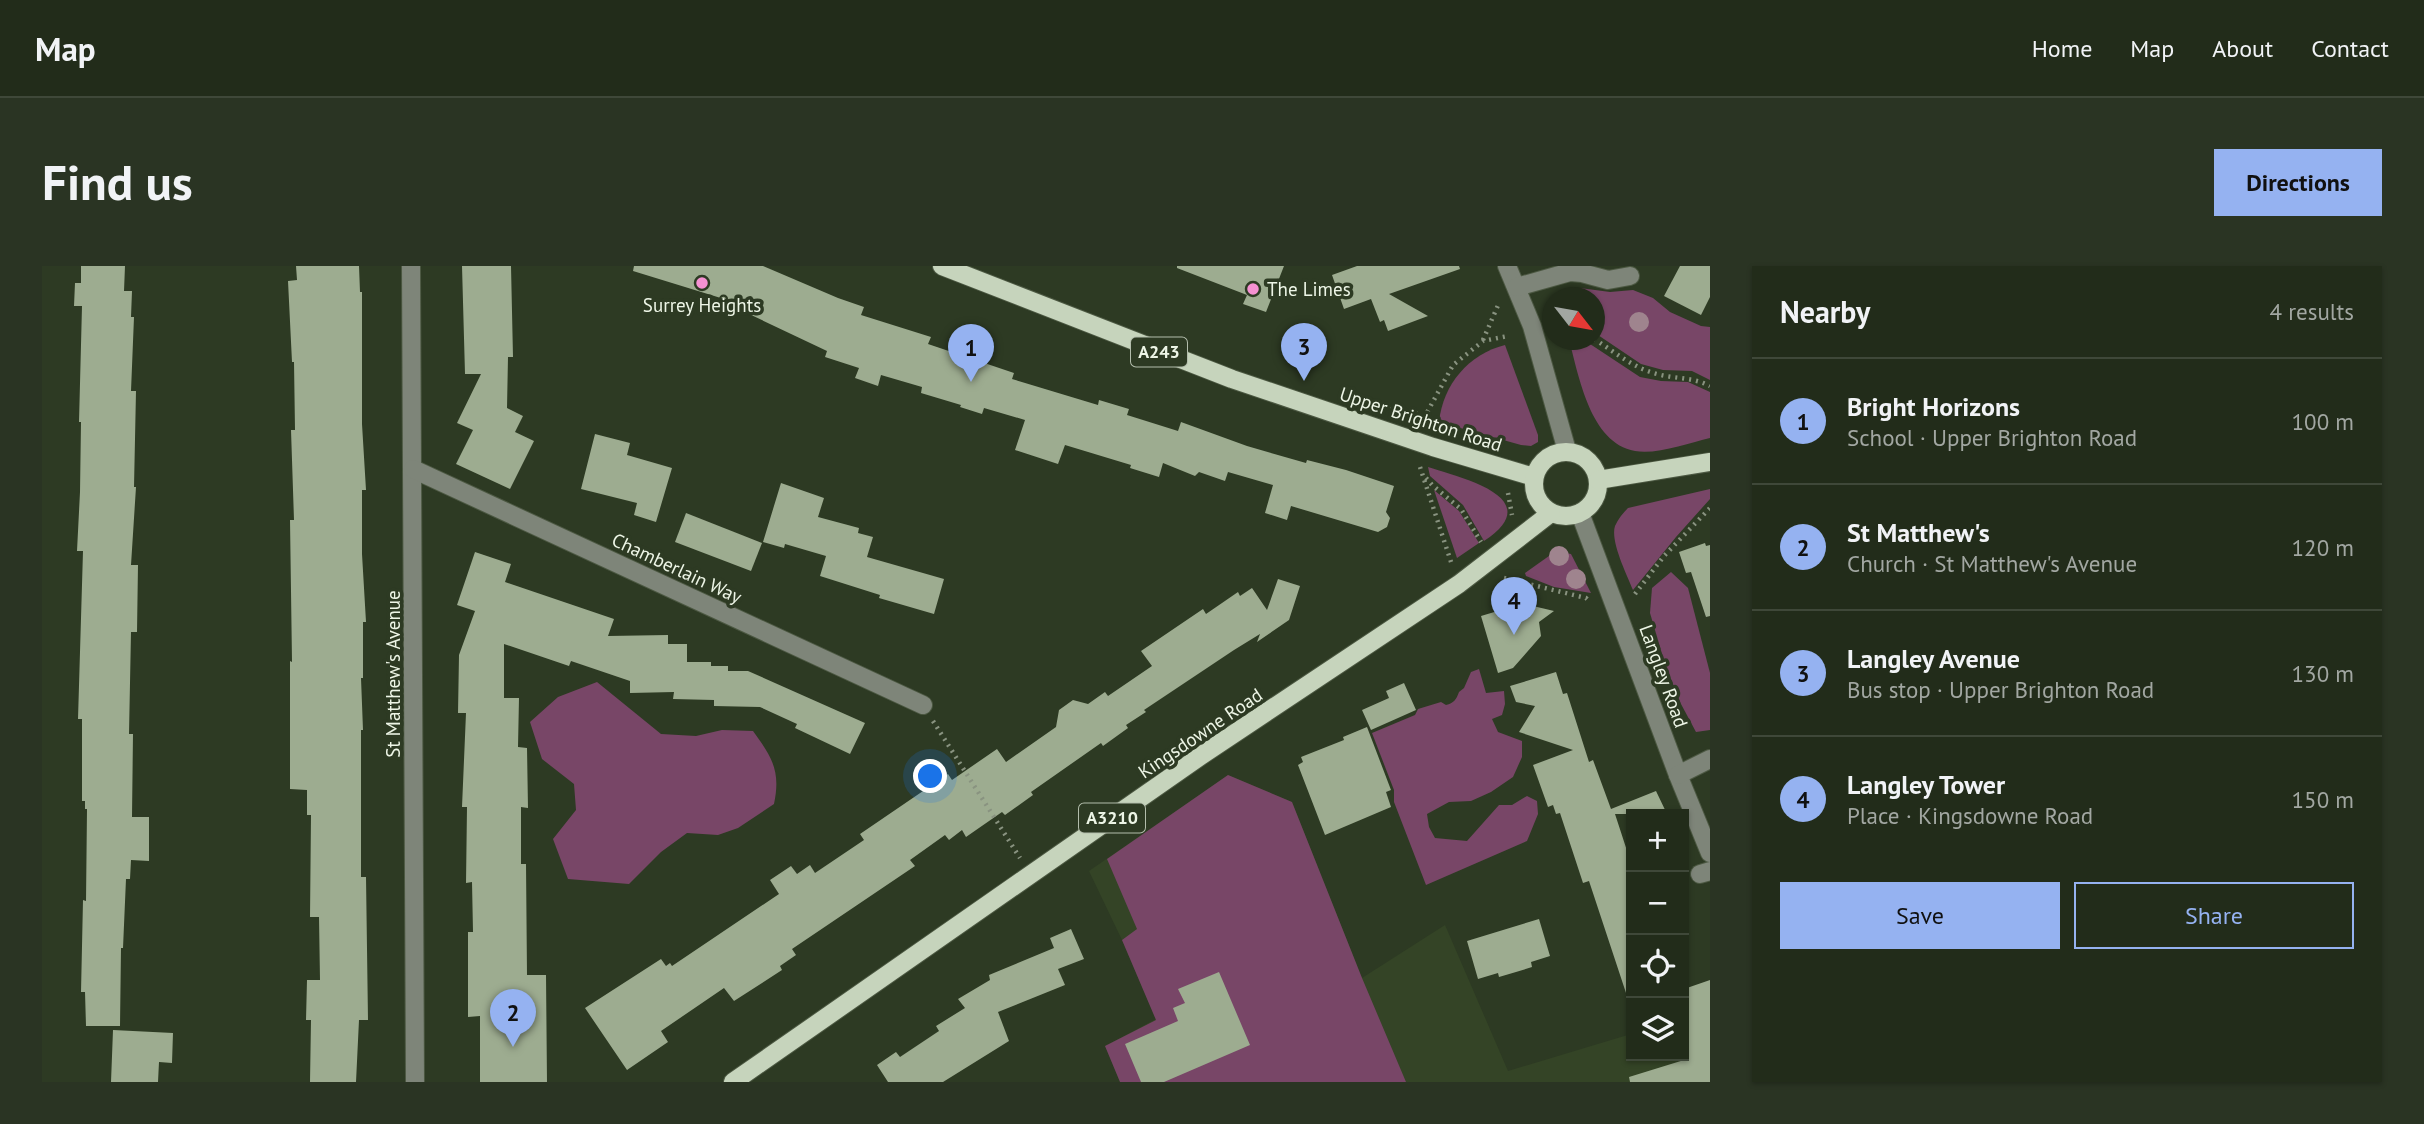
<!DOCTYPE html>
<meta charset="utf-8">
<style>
:root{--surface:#222c1a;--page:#2a3423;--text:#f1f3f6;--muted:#a2a7a2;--line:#3f4839;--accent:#95b2f1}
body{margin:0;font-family:"PT Sans",sans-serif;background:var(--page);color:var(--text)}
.controls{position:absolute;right:21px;bottom:21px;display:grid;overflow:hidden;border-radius:0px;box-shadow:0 2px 5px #0004}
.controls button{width:63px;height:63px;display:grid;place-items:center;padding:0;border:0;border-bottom:2px solid var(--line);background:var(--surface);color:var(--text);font:35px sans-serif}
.compass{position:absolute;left:1500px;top:21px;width:63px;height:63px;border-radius:50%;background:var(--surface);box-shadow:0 2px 5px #0004;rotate:121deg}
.you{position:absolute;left:889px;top:511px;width:24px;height:24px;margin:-18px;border:5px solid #fff;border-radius:50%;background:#1a73e8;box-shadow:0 0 0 10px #1a73e833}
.badge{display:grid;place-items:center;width:46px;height:46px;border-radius:50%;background:var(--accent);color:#111;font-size:23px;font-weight:700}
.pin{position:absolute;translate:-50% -58px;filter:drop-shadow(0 2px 4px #0008)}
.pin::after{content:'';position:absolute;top:37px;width:24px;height:21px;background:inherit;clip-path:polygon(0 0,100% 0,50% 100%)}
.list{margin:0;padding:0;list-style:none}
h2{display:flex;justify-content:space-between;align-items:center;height:91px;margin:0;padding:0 28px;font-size:30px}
h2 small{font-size:23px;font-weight:400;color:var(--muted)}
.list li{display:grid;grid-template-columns:46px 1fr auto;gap:21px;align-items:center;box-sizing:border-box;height:126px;padding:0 28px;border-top:2px solid var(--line)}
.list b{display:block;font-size:26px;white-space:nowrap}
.list p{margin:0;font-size:23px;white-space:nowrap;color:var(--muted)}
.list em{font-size:23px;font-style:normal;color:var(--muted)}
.actions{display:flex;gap:14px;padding:21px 28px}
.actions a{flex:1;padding:16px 0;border:2px solid var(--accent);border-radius:0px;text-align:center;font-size:24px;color:var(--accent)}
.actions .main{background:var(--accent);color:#111}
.icon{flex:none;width:38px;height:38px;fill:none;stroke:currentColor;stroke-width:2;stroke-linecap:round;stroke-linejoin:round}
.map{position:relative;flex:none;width:1668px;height:816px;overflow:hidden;border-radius:0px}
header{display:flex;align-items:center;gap:42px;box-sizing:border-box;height:98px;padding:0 35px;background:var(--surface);border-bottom:2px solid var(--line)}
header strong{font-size:33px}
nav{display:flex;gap:38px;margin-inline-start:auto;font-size:24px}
.intro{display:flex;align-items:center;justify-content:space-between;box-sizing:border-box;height:168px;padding:0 42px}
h1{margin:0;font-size:49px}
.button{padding:18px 32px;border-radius:0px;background:var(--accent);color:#111;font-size:24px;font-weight:700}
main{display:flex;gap:42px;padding:0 42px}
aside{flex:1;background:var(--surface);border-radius:0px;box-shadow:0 2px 5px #0004}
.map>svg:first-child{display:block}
.built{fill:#344426}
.green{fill:#784667}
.building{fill:#9dac90}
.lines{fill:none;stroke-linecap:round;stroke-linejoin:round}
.minor-casing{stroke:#4c5842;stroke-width:20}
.major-casing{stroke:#4c5842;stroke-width:20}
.path{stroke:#899380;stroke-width:4.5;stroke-dasharray:2 5;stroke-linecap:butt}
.minor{stroke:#7e8579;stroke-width:18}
.major{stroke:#c6d4bc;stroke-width:18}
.tree{fill:#9f848e}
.poi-dot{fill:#f591d2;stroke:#2d3a23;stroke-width:2.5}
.labels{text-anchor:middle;stroke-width:7;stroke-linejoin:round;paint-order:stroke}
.shield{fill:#2d3a23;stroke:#b3bdac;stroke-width:2}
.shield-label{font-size:18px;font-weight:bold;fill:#edf5e6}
.poi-label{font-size:19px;fill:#edf5e6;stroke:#2d3a23;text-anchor:start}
.street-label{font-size:19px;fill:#edf5e6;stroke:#2d3a23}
</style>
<header>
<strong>Map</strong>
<nav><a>Home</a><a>Map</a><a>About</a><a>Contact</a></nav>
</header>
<div class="intro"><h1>Find us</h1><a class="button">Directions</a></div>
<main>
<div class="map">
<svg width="1668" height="816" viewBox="0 0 1668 816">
<rect width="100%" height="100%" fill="#2d3a23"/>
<!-- built -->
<path class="built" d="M1186 509 1250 536 1320 712 1403 659 1466 805 1589 768V790H1642V752L1668 744V816H1078L1063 780 1114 753 1080 674 1047 605Z"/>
<!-- green -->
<g class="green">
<path d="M1538 22 1568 26 1591 24 1611 32 1628 46 1659 60 1668 61V114L1650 105 1621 104 1599 98 1553 67 1552 32H1510V34L1509 31Z"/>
<path d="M1527 74H1542L1598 111 1619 115 1646 116 1668 126V172C1647 177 1614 189 1593 185 1548 177 1537 110 1527 74Z"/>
<path d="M1463 79 1496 169V176L1489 180 1479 179 1397 156C1401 118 1427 88 1463 79Z"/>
<path d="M1386 201C1420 212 1507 232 1442 275L1421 239 1388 210Z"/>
<path d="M1668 223V233L1634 271 1591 324C1585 309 1568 275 1573 260 1576 253 1581 247 1586 242Z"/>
<path d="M1392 224 1417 245 1437 277 1415 292Z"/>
<path d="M1514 285 1529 288 1549 327 1512 321 1484 310 1483 307Z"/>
<path d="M1629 306 1646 322 1668 407V464L1654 466 1639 438 1623 398 1608 347 1610 322Z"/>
<path d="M1437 403 1444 427 1462 425 1463 438 1460 449 1450 453 1456 466 1480 475V491L1471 511 1449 526 1429 535 1407 536 1385 548 1387 561 1393 572 1425 575 1457 539H1470L1485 530 1495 535 1496 548 1485 575 1384 619 1352 536V524L1330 467 1373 449 1376 443 1399 436 1404 439C1412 437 1414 434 1417 426L1422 422 1429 406Z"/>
<path d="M555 416 619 468 654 470 680 464 711 465C730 491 739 505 732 538L696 562 676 569 645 567 619 586 587 618 526 613 511 573 534 544 532 518 500 493 488 456 516 431Z"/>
<path d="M1186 509 1250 536 1320 712 1364 816H1078L1063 780 1114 754 1080 674 1095 663 1065 593Z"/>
</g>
<!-- building -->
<g class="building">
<path d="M39 0H83L82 25H90L89 51H92L89 125H94L92 221H94L89 299H96L95 366H89L87 468H91L90 551H107V595L89 594 88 613H84L81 682H79L78 760H44L43 726H39L41 634 44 635 45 543H43V535H40V453H36L41 285H35L38 226 39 156H37L40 40H32L33 17H39Z"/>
<path d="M254 0H317L318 26H320V158L324 224H320V288L324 356H321V412H319L321 464H319V611H324L326 754H317L314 816H268L269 754H264L265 714H278L277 651H268L269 549H265V524L248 523V395L250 396 248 254H252L249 164H253L252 96H250L246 15 255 14Z"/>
<path d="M420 0H469L471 91H466L465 142 481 150 473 166 492 175 468 223 414 198 431 164 415 157 439 108H423Z"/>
<path d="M592 0H721L796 32 822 41 819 49 889 71 886 78 972 107 970 113 1056 139 1057 134 1087 143 1085 149 1136 165 1139 156 1205 180 1264 197 1265 194 1304 204 1352 220 1344 246 1348 252 1345 261 1336 266 1249 240 1245 254 1223 247 1231 219 1186 206 1183 215 1157 206 1153 210 1121 197 1117 211 1088 202 1089 199 1023 179 1016 198 973 184 983 154 942 142 940 148 918 141 919 139 879 127 880 121 839 109 836 120 813 112 817 102 783 91 785 85 705 47 708 41 591 5Z"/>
<path d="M1135 0H1242L1224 46 1201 38 1205 29 1135 2Z"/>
<path d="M1315 0H1417L1418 3 1347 28 1386 50 1346 65 1342 54 1338 56 1329 33 1302 43 1290 9Z"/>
<path d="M1638 0H1668V31L1659 49 1622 30Z"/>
<path d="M553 168 588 177 585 189 630 202 614 256 592 249 595 237 539 223Z"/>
<path d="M739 217 782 232 776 251 817 262 816 267 831 271 825 291 902 313 892 348 837 332 838 329 778 310 784 290 743 278 742 282 721 276Z"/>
<path d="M644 247 720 277 709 305 633 276Z"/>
<path d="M1663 277 1664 280 1668 279V350L1664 351 1649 306 1644 307 1637 286Z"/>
<path d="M433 286 469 298 463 316 572 353 566 370 626 369V378H645V396H669V400H686V405H706L823 457 808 488 753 462 755 458 718 441 672 440V434L631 433 632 426 588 427V415L529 395 527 400 462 378V432H477L476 481 485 482 486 542 479 541V598H484L485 709H504L505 816H438V750L426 751V666H431L430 616 424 617 425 541H420L424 447H416L417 389 433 345 415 339Z"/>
<path d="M1236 313 1258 320 1247 354 1215 376 1218 368 1192 384 1102 444 1104 446 1084 459 1086 462 1061 480 1059 477 989 526 991 529 963 549 960 546 924 571 920 564 907 574 903 569 868 594 873 600 750 683 754 689 738 700 740 704 692 735 682 722 619 765 626 776 585 804 543 742 619 693 624 700 628 697 630 700 737 628 728 614 749 600 755 608 768 599 773 607 822 574 818 568 906 508 910 514 955 483 964 496 1014 461 1017 444 1031 434 1046 438 1063 426 1066 430 1110 400 1099 385 1161 343 1164 348 1196 326 1198 330 1210 322 1225 344Z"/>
<path d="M1489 335 1491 340 1512 345 1497 356 1499 370 1471 402 1456 407 1439 350Z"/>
<path d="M1514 406 1521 428 1525 427 1547 496 1551 494 1569 543 1614 525 1625 548H1573L1589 597V733H1586L1547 615 1541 617 1518 547 1514 548 1511 539 1506 541 1491 499 1531 484 1477 466 1493 440 1474 436 1468 420Z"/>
<path d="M1362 417 1374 444 1329 464 1320 444 1347 432 1344 425Z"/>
<path d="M1325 461 1349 524 1344 526 1349 541 1283 569 1256 499 1261 496 1259 491 1302 474 1301 471Z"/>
<path d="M1497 653 1508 690 1489 696 1490 701 1474 706 1457 711 1456 707 1436 713 1425 675Z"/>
<path d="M1029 663 1042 693 1016 703 1023 719 956 746 967 775 901 816H846L835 799 854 786 858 791 897 765 894 760 923 742 916 733 948 714 947 709 1012 682 1008 672Z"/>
<path d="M1177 706 1208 779 1122 816H1099L1083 778 1136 755 1131 742 1143 737 1136 723Z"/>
<path d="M1668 714V816H1588L1587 811 1642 794V723Z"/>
<path d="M71 764 131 767 130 797 117 796 116 816H69Z"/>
</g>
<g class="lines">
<!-- minor casing -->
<g class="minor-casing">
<g id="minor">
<path d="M369 0 373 816"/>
<path d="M1465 0 1490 60 1525 185"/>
<path d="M1475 21 1528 6 1540 7 1566 14 1588 10"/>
<path d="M371 203 881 439"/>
<path d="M1538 247 1636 509 1668 587"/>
<path d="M1636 509 1668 493"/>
<path d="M1658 608 1668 605"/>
</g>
</g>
<!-- major casing -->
<g class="major-casing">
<g id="major">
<path d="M900 0 1190 113 1391 181 1492 211"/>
<circle cx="1524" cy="218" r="32"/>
<path d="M1556 214 1668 196"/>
<path d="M691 816 1163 487 1417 318 1509 247"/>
</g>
</g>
<!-- path -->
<g class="path">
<path d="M1552 73C1573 86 1591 102 1615 108 1633 113 1651 111 1668 120"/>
<path d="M1441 74 1457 37"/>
<path d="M1348 142 1349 140 1382 150"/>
<path d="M1382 152 1411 99 1441 75 1466 70"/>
<path d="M1378 201 1410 299"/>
<path d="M1384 212 1390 219 1419 243 1439 276"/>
<path d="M1466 227 1470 249"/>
<path d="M1462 312 1544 332 1547 335"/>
<path d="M1593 328 1622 290 1668 242"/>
<path d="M891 455 978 592"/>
</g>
<!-- minor -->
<use href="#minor" class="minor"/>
<!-- major -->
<use href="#major" class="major"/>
</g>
<!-- trees -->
<g class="tree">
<circle cx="1597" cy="56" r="10"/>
<circle cx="1517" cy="290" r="10"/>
<circle cx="1534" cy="313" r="10"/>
</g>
<!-- markers -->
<g class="poi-dot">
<circle cx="660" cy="17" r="7"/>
<circle cx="1211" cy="23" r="7"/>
</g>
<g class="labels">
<!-- shield labels -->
<g class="shield">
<rect x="1089" y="71.5" width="56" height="29" rx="5"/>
<rect x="1037" y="537.5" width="66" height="29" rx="5"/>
</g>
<g class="shield-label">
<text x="1117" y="92">A243</text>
<text x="1070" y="558">A3210</text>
</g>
<!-- poi labels -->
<g class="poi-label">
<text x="1225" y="30">The Limes</text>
<text x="660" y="46" text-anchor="middle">Surrey Heights</text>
</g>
<!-- street labels -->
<g class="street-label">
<text transform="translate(1379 153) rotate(18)" y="7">Upper Brighton Road</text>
<text transform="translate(635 302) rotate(25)" y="7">Chamberlain Way</text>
<text transform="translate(351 408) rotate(-90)" y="7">St Matthew's Avenue</text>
<text transform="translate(1622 410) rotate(70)" y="7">Langley Road</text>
<text transform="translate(1158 467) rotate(-34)" y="7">Kingsdowne Road</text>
</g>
</g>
</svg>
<div class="controls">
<button>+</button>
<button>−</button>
<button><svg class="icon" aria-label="locate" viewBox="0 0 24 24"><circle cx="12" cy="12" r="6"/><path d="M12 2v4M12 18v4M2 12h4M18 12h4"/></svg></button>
<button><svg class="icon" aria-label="layers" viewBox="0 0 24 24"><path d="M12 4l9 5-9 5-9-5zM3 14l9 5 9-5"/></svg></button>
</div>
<svg class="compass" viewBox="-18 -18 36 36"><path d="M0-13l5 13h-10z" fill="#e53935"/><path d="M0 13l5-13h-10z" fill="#a2a7a2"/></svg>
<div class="you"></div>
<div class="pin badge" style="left:929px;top:116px">1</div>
<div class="pin badge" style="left:471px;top:781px">2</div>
<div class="pin badge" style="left:1262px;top:115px">3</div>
<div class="pin badge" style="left:1472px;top:369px">4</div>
</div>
<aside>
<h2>Nearby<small>4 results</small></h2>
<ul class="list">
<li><span class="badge">1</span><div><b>Bright Horizons</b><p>School · Upper Brighton Road</p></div><em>100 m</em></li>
<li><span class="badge">2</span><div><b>St Matthew's</b><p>Church · St Matthew's Avenue</p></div><em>120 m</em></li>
<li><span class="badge">3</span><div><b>Langley Avenue</b><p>Bus stop · Upper Brighton Road</p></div><em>130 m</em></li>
<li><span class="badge">4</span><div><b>Langley Tower</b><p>Place · Kingsdowne Road</p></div><em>150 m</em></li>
</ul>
<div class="actions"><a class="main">Save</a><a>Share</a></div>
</aside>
</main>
